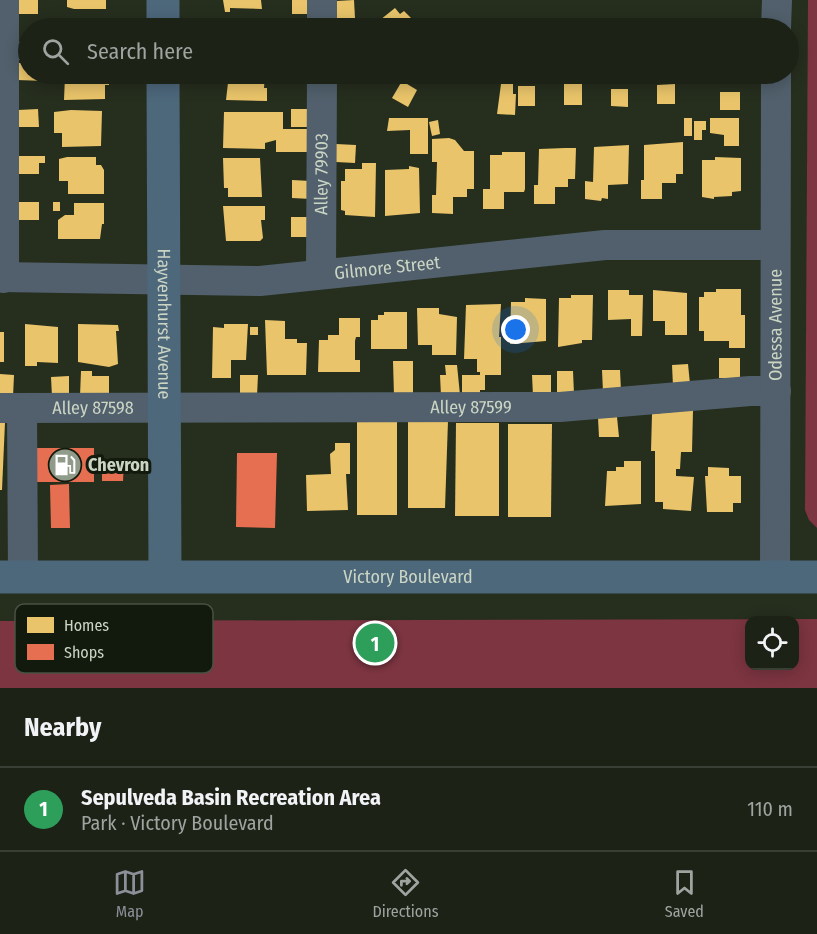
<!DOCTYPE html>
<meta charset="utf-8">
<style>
:root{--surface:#1c2216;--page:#252a1f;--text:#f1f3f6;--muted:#a0a4a1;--line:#3a3f35;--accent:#8c9099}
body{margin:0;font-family:"Fira Sans Condensed",sans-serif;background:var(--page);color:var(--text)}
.controls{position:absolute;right:18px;bottom:18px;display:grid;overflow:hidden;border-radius:12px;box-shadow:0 3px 15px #0003}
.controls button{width:54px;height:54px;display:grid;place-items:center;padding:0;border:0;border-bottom:2px solid var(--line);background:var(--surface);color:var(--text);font:30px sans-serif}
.you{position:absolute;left:516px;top:330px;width:21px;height:21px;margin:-15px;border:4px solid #fff;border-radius:50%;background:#1a73e8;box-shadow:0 0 0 9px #1a73e833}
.badge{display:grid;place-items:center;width:39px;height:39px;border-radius:50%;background:var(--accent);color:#fff;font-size:20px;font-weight:700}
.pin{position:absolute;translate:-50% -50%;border:3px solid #fff;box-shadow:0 2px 6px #0006}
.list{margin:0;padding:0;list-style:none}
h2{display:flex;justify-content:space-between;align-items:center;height:78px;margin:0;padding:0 24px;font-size:26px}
h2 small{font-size:20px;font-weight:400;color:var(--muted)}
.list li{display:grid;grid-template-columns:39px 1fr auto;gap:18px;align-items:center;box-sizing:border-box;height:84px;padding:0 24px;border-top:2px solid var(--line)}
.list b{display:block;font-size:22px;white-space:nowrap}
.list p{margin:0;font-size:20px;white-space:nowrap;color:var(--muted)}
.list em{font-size:20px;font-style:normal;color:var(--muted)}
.icon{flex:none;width:33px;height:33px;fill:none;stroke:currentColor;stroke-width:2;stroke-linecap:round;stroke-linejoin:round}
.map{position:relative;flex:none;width:817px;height:688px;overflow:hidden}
.search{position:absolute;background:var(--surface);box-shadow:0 3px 15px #0003;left:18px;right:18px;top:18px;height:66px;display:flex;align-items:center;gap:15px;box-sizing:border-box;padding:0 21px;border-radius:33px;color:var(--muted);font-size:22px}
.sheet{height:162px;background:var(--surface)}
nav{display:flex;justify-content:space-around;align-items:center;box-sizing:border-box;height:84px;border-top:2px solid var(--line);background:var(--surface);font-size:16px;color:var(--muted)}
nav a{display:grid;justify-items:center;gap:3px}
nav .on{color:var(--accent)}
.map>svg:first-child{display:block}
.green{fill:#7c3541;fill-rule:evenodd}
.homes{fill:#e9c46a}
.shops{fill:#e76f51}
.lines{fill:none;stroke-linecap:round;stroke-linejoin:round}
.minor{stroke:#51606c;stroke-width:30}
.major{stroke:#4d677b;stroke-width:33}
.labels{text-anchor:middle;stroke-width:6;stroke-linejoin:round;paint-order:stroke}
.street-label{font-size:18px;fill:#cbd5c4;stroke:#12190d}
.poi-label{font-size:18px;font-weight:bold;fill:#cbd5c4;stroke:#12190d;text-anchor:start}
.key{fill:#12190d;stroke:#4a5144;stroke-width:1.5}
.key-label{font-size:16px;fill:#cbd5c4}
</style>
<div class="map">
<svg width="817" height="688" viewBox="0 0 817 688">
<rect width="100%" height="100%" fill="#262e1e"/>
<!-- green -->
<g class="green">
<path d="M808 0H817V528L809 520 805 510Z"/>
<path d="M817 619V688H0V621ZM750 620H794V666H750Z"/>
</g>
<!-- homes -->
<g class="homes">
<path d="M18 0H38V14H17Z"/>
<path d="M67 0H106V9H74L67 7Z"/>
<path d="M223 0H261L262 9 230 8V12H225Z"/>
<rect x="292" y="0" width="19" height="14"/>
<path d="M354 0 355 18 336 19V1Z"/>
<path d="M395 8 400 14 404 11 420 27 370 28Z"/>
<path d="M57 18 107 20V27L57 28Z"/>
<rect x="224" y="18" width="38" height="10"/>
<path d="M570 23 606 24V28H570Z"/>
<rect x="662" y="24" width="36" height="4"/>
<rect x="525" y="26" width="35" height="2"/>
<rect x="18" y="42" width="10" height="18"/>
<path d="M18 63H28V74H45V81L17 80Z"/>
<path d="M78 74H109V85H105V99L64 100 65 76 78 77Z"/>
<path d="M229 74H265L264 88H267V101L226 100Z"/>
<path d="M292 74H310V81L291 80Z"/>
<path d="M428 74H467V79H458L455 83 432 84 428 82Z"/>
<path d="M474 74H489V77L474 78Z"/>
<rect x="545" y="74" width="15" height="4"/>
<path d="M402 81 417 90 408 107 392 98Z"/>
<path d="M501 84H513V94H516L515 115 497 114Z"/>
<rect x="564" y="84" width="18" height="21"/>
<path d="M675 84V104H657V85Z"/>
<rect x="518" y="86" width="17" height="20"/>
<path d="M611 89H628V107L611 106Z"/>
<rect x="720" y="92" width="20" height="18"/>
<path d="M38 109 39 127H18V110Z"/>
<path d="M291 109H311L310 127H291Z"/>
<path d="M71 110 102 111 101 146 62 147V133H54V112Z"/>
<path d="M224 112H283V129H310L309 152H276V140L265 143V149L223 148Z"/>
<path d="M389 118H428V154H410V130L387 131Z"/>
<rect x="684" y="118" width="8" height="18"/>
<path d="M710 118H739V146H724V135L710 133Z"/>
<path d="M438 120 440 134 432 136 429 122Z"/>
<path d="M694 121H706V130H702V140H694Z"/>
<path d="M449 138 455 140 464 151H474V189H467V197H453V214L432 213V195H436L437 162H432V139Z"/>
<path d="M683 142V174H676V183H662V199H641V180H644V145Z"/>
<path d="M336 144 356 145 355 163 336 162Z"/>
<path d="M629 145 628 184 608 185V199L602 198 601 201 585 199V181L593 182 594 147Z"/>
<path d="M565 148H576L575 179H568V187H555V204H534V185H538L539 149Z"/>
<path d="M502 152H525V189L524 192H504V209H483V189H490V155H502Z"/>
<path d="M18 156H45V163H39V174H18Z"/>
<path d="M67 157H96V165H101L104 170V194H68V181H59V159Z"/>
<path d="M715 157 741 158V191L732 192V196L714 197V199L702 197V160H715Z"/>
<path d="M223 158H260L262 197H228V188H224Z"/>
<path d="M362 163H376L375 217 345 215V211L341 210V181H345V169H362Z"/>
<path d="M409 166 419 168 420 213 385 216V170L409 169Z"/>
<path d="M292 180 311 181V199L292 198Z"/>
<rect x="18" y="202" width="21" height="18"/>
<rect x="53" y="202" width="7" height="9"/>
<path d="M74 203H104V224H102L100 239H58V220L65 215H74Z"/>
<path d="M223 206H265V220H261L263 238 260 241H226Z"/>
<path d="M291 217H309L310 237H291Z"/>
<path d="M716 289H741V315H745V348H729V341H704V331H699V297H704V292H716Z"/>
<path d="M608 290H629V295H643L642 336H631V319L608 320Z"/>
<path d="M653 290 687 293V335H665V321H653Z"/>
<path d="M571 295H593L592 340H582V343L558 347 559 298H571Z"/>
<path d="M525 298 546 299V341L510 344 511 302H525Z"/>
<path d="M501 304 499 337H501V375H485V390H480V396H462V375H480V372H477V359H464L466 305Z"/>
<path d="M417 308H439V314L457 317 456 355H432V345H418Z"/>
<path d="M384 312H407V349H371V320H378V315H384Z"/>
<path d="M339 318H360V337H356L355 341V360H360V372H318L319 340H328V335H339Z"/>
<path d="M265 320 285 321V339H297V343H307L306 375H267Z"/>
<path d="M25 324 58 327V363L37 362V366H25Z"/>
<path d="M78 324 118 325 119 331H116L118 364 109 367 78 362Z"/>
<path d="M224 324H248L246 360H231V378H212L213 327 224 328Z"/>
<rect x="250" y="327" width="8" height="8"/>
<rect x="0" y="332" width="4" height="30"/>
<rect x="719" y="358" width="21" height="20"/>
<path d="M393 361H413V395L394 396Z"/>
<path d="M688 364 690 384 673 386 672 365Z"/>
<path d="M445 365H457L460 395 441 396 440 375H446Z"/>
<path d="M602 370H620L621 391 603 392Z"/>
<path d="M81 371H92V376H109V396H80Z"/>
<path d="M557 371H573L574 394H557Z"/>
<path d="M0 374 14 375 13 397 0 396Z"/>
<path d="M240 375H258L257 396H240Z"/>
<path d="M532 375H551V395L533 396Z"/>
<path d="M69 376V397H52L51 377Z"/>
<path d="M693 410 692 452H681L680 469H676V476L694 477 691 511 663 509V502H655V451H651L652 414Z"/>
<path d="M617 417 619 437H599L598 418Z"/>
<path d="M408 420 448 421 445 508H408Z"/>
<path d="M0 422H5L2 490H0Z"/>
<rect x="357" y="422" width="40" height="93"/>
<path d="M456 423H499V516H455Z"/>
<path d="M508 424H552L551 517H508Z"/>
<path d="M335 443H350V474H346L348 510 307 511 306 475 331 474 330 454 335 450Z"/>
<path d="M624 461H641V504L605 506 607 471H616V467H624Z"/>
<path d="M708 467 729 468V476H741V503H733V512H707L705 476H708Z"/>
</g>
<!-- shops -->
<g class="shops">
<rect x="35" y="448" width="59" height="34"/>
<path d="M237 453H277L275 528 236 527Z"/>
<path d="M102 460 124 461 123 481H102Z"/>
<path d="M69 484 70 528H51L50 485Z"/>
</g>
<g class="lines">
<!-- minor -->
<g class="minor">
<path d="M4 0V278"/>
<path d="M322 28V0"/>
<path d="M776 28 777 0"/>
<path id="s1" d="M321 274 322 74"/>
<path id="s2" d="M0 277 260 281 605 245H775"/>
<path id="s3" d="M0 408 560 407 750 391H776"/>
<path d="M22 408 23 577"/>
<path id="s4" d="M775 577 776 74"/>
</g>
<!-- major -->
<g class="major">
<path d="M163 28V0"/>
<path id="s5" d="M163 74 165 576"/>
<path id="s6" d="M0 577H817"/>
</g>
</g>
<!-- icons -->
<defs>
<g id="fuel-disc" transform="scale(1.725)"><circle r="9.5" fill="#919b8a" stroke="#12190d"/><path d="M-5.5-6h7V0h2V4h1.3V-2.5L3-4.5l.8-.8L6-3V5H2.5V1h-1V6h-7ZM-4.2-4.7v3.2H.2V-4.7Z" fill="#fff"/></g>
</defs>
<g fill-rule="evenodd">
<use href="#fuel-disc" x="65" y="465"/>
</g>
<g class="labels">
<!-- street labels -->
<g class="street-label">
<text dy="6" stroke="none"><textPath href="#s1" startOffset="100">Alley 79903</textPath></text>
<text dy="6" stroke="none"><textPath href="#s2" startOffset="388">Gilmore Street</textPath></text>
<text dy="6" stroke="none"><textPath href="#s5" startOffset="250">Hayvenhurst Avenue</textPath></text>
<text dy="6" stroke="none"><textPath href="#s4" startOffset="252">Odessa Avenue</textPath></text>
<text dy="6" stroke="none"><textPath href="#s3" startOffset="93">Alley 87598</textPath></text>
<text dy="6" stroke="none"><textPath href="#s3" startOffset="471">Alley 87599</textPath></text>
<text dy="6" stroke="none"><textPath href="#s6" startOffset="408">Victory Boulevard</textPath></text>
</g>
<!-- poi labels -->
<g class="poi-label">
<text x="88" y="471">Chevron</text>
</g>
</g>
<!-- legend -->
<rect x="15" y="604" width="198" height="69" rx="9" class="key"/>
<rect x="27" y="617" width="27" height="16" fill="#e9c46a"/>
<rect x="27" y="644" width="27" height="16" fill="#e76f51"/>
<g class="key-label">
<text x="64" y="631">Homes</text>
<text x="64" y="658">Shops</text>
</g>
</svg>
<div class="controls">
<button><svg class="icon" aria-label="locate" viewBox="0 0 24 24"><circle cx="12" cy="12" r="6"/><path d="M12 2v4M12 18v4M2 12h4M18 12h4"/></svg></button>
</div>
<div class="you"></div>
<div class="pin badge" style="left:375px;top:643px;background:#2e9e5b">1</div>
<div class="search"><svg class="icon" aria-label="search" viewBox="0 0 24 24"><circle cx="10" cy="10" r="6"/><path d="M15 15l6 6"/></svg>Search here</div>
</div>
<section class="sheet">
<h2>Nearby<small></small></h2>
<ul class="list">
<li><span class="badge" style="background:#2e9e5b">1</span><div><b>Sepulveda Basin Recreation Area</b><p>Park · Victory Boulevard</p></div><em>110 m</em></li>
</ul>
</section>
<nav>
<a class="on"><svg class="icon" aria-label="map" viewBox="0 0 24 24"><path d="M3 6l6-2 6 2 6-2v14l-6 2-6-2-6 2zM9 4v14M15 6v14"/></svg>Map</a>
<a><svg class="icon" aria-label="directions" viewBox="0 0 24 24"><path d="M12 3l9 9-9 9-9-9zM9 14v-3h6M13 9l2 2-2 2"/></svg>Directions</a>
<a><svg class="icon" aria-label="saved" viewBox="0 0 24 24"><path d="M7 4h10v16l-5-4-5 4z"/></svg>Saved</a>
</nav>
